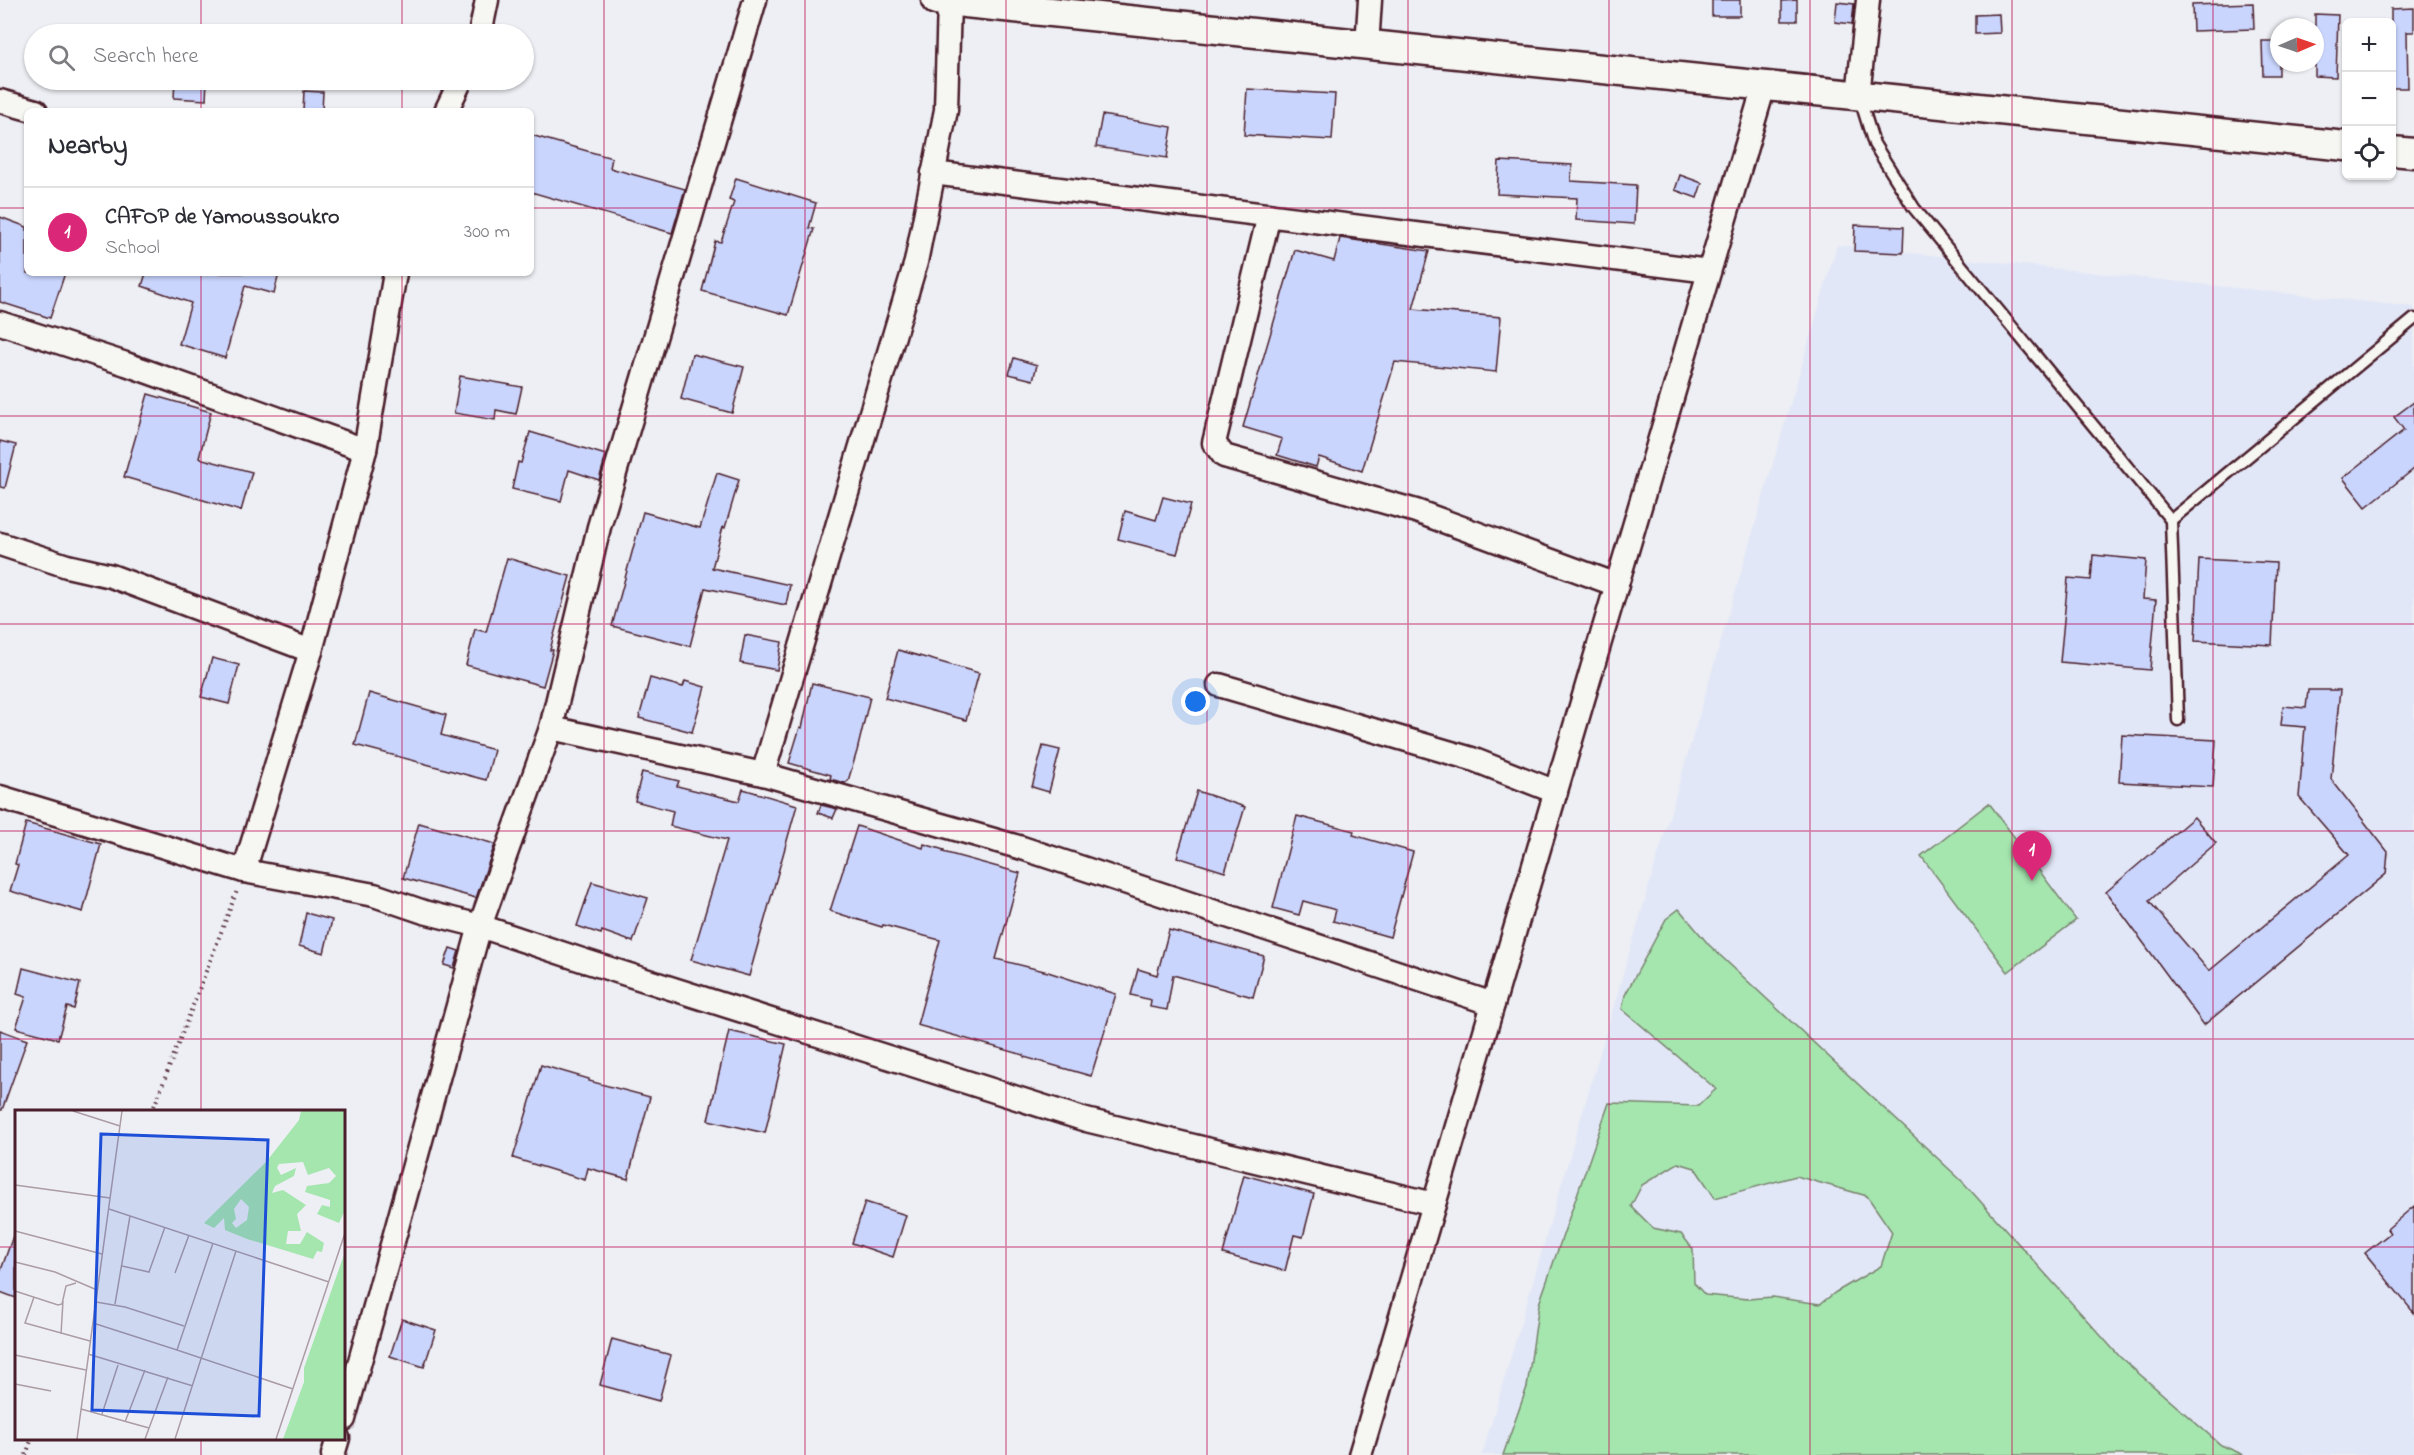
<!DOCTYPE html>
<meta charset="utf-8">
<style>
:root{--surface:#fff;--page:#f7f7f7;--text:#2b2b33;--muted:#7c7c81;--line:#e1e1e2;--accent:#db2777}
body{margin:0;font-family:"Indie Flower",sans-serif;background:var(--page);color:var(--text)}
.controls{position:absolute;right:18px;top:18px;display:grid;overflow:hidden;border-radius:9px;box-shadow:0 2px 4px #0004}
.controls button{width:54px;height:54px;display:grid;place-items:center;padding:0;border:0;border-bottom:2px solid var(--line);background:var(--surface);color:var(--text);font:30px sans-serif}
.compass{position:absolute;left:2270px;top:18px;width:54px;height:54px;border-radius:50%;background:var(--surface);box-shadow:0 2px 4px #0004;rotate:88deg}
.you{position:absolute;left:1196px;top:702px;width:21px;height:21px;margin:-15px;border:4px solid #fff;border-radius:50%;background:#1a73e8;box-shadow:0 0 0 9px #1a73e833}
.badge{display:grid;place-items:center;width:39px;height:39px;border-radius:50%;background:var(--accent);color:#fff;font-size:20px;font-weight:700}
.pin{position:absolute;translate:-50% -50px;filter:drop-shadow(0 2px 3px #0008)}
.pin::after{content:'';position:absolute;top:32px;width:21px;height:18px;background:inherit;clip-path:polygon(0 0,100% 0,50% 100%)}
.list{margin:0;padding:0;list-style:none}
h2{display:flex;justify-content:space-between;align-items:center;height:78px;margin:0;padding:0 24px;font-size:26px}
h2 small{font-size:20px;font-weight:400;color:var(--muted)}
.list li{display:grid;grid-template-columns:39px 1fr auto;gap:18px;align-items:center;box-sizing:border-box;height:90px;padding:0 24px;border-top:2px solid var(--line)}
.list b{display:block;font-size:22px;white-space:nowrap}
.list p{margin:0;font-size:20px;white-space:nowrap;color:var(--muted)}
.list em{font-size:20px;font-style:normal;color:var(--muted)}
.icon{flex:none;width:33px;height:33px;fill:none;stroke:currentColor;stroke-width:2;stroke-linecap:round;stroke-linejoin:round}
.map{position:relative;flex:none;width:2414px;height:1455px;overflow:hidden}
.search{position:absolute;background:var(--surface);box-shadow:0 2px 4px #0004;left:24px;top:24px;width:510px;height:66px;display:flex;align-items:center;gap:15px;box-sizing:border-box;padding:0 21px;border-radius:33px;color:var(--muted);font-size:22px}
.panel{position:absolute;background:var(--surface);box-shadow:0 2px 4px #0004;left:24px;top:108px;width:510px;height:168px;border-radius:9px}
.map>svg:first-child{display:block}
.built{fill:#e2e7f7}
.green{fill:#a5e6af;stroke:#78826d;stroke-width:1.5;fill-rule:evenodd}
.building{fill:#cad5fd;stroke:#4a1f2b;stroke-width:1.5}
.lines{fill:none;stroke-linecap:round;stroke-linejoin:round}
.service-casing{stroke:#4a1f2b;stroke-width:15}
.minor-casing{stroke:#4a1f2b;stroke-width:27}
.tertiary-casing{stroke:#4a1f2b;stroke-width:33}
.path{stroke:#4a1f2b;stroke-width:4;stroke-dasharray:1.5 4.5;stroke-linecap:butt}
.service{stroke:#f6f6f2;stroke-width:10}
.minor{stroke:#f6f6f2;stroke-width:22}
.tertiary{stroke:#f6f6f2;stroke-width:28}
.grid{fill:none;stroke:#c2185b;stroke-width:1.5;stroke-opacity:0.55}
.inset-road{fill:none;stroke:#ac9ca4;stroke-width:1.5}
.view{fill:#1d4ed8;fill-opacity:0.15;stroke:#1d4ed8;stroke-width:3}
.inset-edge{fill:none;stroke:#4a1f2b;stroke-width:3}
</style>
<div class="map">
<svg width="2414" height="1455" viewBox="0 0 2414 1455">
<rect width="100%" height="100%" fill="#edeff4"/>
<filter id="ink" filterUnits="userSpaceOnUse"><feTurbulence type="fractalNoise" baseFrequency=".0167" numOctaves="2"/><feDisplacementMap in="SourceGraphic" scale="12" xChannelSelector="R" yChannelSelector="G"/><feConvolveMatrix kernelMatrix="1 2 1 2 8 2 1 2 1" color-interpolation-filters="sRGB"/></filter>
<g filter="url(#ink)">
<!-- built -->
<path class="built" d="M1837 245 2414 307V1455H1482Z"/>
<!-- green -->
<g class="green">
<path d="M1989 803 2076 920 2008 972 1921 856Z"/>
<path d="M1679 909 1709 945 1963 1182 2120 1357 2221 1445 2244 1455H1503L1527 1387 1539 1304 1609 1103 1698 1106 1716 1089 1622 1009 1625 995 1666 919ZM1678 1163 1695 1168 1715 1198 1796 1176 1867 1196 1892 1232 1881 1266 1836 1292 1820 1304 1772 1297 1748 1299 1705 1295 1694 1283 1693 1249 1681 1234 1653 1228 1631 1206 1642 1185Z"/>
</g>
<!-- building -->
<g class="building">
<rect x="1712" y="0" width="28" height="16"/>
<path d="M1797 0V21H1782V1Z"/>
<path d="M1837 2 1854 4 1852 24 1835 22Z"/>
<path d="M2253 3 2254 29 2193 31 2192 5Z"/>
<path d="M2414 8V32H2407L2408 88H2391V9Z"/>
<path d="M1999 14 2000 33 1975 34V15Z"/>
<path d="M2315 14 2338 15 2336 77 2315 76Z"/>
<path d="M2262 41H2279V75H2263Z"/>
<path d="M175 80H207L206 100 174 98Z"/>
<path d="M1247 89 1335 94 1332 140 1244 135Z"/>
<path d="M304 91 323 92 322 111H303Z"/>
<path d="M1102 115 1172 127 1167 158 1096 147Z"/>
<path d="M531 135 612 158 610 168 685 189 672 233 531 192Z"/>
<path d="M1499 161 1572 165 1571 181 1636 185 1634 224 1576 220 1577 198 1497 194Z"/>
<path d="M1680 175 1702 183 1697 198 1675 190Z"/>
<path d="M736 178 816 203 809 228 814 229 788 315 702 291 715 241 721 242 734 202 729 200Z"/>
<path d="M0 217 27 227V273H65L50 318 0 302Z"/>
<path d="M1855 225 1904 227 1903 253 1854 251Z"/>
<path d="M1340 238 1429 251 1413 309 1501 317 1496 372 1395 362 1362 471 1319 457 1316 467 1277 455 1282 439 1243 427 1295 250 1334 261Z"/>
<path d="M146 273H279L274 294 245 286 225 358 179 344 191 303 142 286Z"/>
<path d="M692 354 744 367 732 413 681 399Z"/>
<path d="M1014 358 1037 365 1033 380 1009 374Z"/>
<path d="M460 376 522 387 516 414 496 410 495 420 454 413Z"/>
<path d="M148 394 211 412 199 458 252 472 241 511 124 477Z"/>
<path d="M2414 402V469L2366 507 2343 478 2404 430 2394 417Z"/>
<path d="M530 432 606 455 599 480 569 470 561 501 512 489 518 462 521 463Z"/>
<path d="M0 441 16 445 5 488 0 487Z"/>
<path d="M717 473 739 480 725 528 723 527 712 568 790 585 786 605 705 588 690 646 612 626 643 512 700 528Z"/>
<path d="M1163 497 1191 504 1177 554 1118 539 1125 511 1156 520Z"/>
<path d="M2093 555 2146 560 2143 599 2156 600 2150 670 2060 662 2068 578 2091 580Z"/>
<path d="M507 558 570 576 550 650H553L543 686 466 665 475 629 486 632Z"/>
<path d="M2199 559 2276 563 2272 645 2195 641Z"/>
<path d="M745 635 782 642 777 670 740 663Z"/>
<path d="M898 650 979 673 966 720 885 698Z"/>
<path d="M212 658 239 665 229 704 201 697Z"/>
<path d="M650 678 683 687 685 681 705 687 692 732 639 718Z"/>
<path d="M812 683 870 697 857 751 848 781 845 783 830 779 831 775 789 763 800 727 802 728Z"/>
<path d="M2308 690H2340L2331 779 2388 852 2386 874 2204 1025 2106 892 2194 817 2216 843 2149 901 2209 971 2349 855 2299 797 2305 727 2281 725 2283 706 2306 708Z"/>
<path d="M369 693 446 715 441 735 494 750 486 780 355 745Z"/>
<path d="M2122 735 2216 740 2213 787 2119 782Z"/>
<path d="M1043 746 1060 750 1049 792 1032 787Z"/>
<path d="M642 772 679 781 677 786 739 801 743 789 797 805 749 976 691 960 727 840 670 826 673 811 635 801Z"/>
<path d="M1197 791 1245 807 1225 872 1177 857Z"/>
<path d="M821 805 837 809 833 818 818 813Z"/>
<path d="M1297 816 1354 831 1353 835 1413 852 1390 937 1333 921 1336 910 1303 901 1299 915 1273 908Z"/>
<path d="M26 823 101 844 83 912 10 891 18 865 15 864Z"/>
<path d="M419 823 495 844 476 898 403 878Z"/>
<path d="M857 826 923 848 924 844 944 850 943 852 1020 873 996 959 1048 972 1116 994 1091 1076 1024 1057V1055L917 1025 940 940 883 925 882 927 830 911Z"/>
<path d="M592 882 648 898 633 942 602 931 601 934 577 926Z"/>
<path d="M306 913 332 920 324 953 299 946Z"/>
<path d="M1169 930 1264 956 1253 997 1173 975 1167 1010 1150 1007 1151 1000 1131 995 1138 969 1157 975Z"/>
<path d="M450 948 459 951 454 968 444 965Z"/>
<path d="M23 968 80 983 74 1009 67 1007 58 1039 16 1028 26 997 17 994Z"/>
<path d="M0 1030 27 1040 2 1110H0Z"/>
<path d="M729 1031 786 1044 765 1133 708 1120Z"/>
<path d="M541 1065 589 1079V1081L650 1097 628 1179 588 1168 585 1180 513 1158Z"/>
<path d="M1244 1175 1314 1194 1303 1237 1294 1235 1285 1271 1223 1254Z"/>
<path d="M865 1202 906 1215 893 1257 852 1243Z"/>
<path d="M2414 1206V1313L2365 1253 2390 1233 2387 1229Z"/>
<path d="M14 1233H16V1298L0 1292V1273Z"/>
<path d="M402 1319 436 1330 424 1367 390 1356Z"/>
<path d="M612 1339 671 1355 659 1401 600 1385Z"/>
</g>
<g class="lines">
<!-- service casing -->
<g class="service-casing">
<g id="service">
<path d="M1860 99 1874 144 1914 208 2171 520 2414 319"/>
<path d="M2171 520 2178 720"/>
</g>
</g>
<!-- minor casing -->
<g class="minor-casing">
<g id="minor">
<path d="M480 34 487 0"/>
<path d="M1367 46 1370 0"/>
<path d="M1858 96 1868 0"/>
<path d="M0 101 36 111"/>
<path d="M446 111 461 80"/>
<path d="M933 173 1709 271"/>
<path d="M1269 215 1214 443 1224 456 1416 511 1617 585"/>
<path d="M0 323 126 364 365 450"/>
<path d="M0 544 67 566 111 576 311 651"/>
<path d="M1219 685 1472 759 1556 792"/>
<path d="M551 728 599 527 755 0"/>
<path d="M763 774 916 262 946 110 949 1"/>
<path d="M0 797 244 871 374 895 424 912 480 926 582 960 1086 1120 1434 1204"/>
<path d="M244 871 311 651 365 450 395 273"/>
<path d="M344 1419 480 926 551 728 763 774 1022 848 1493 1004"/>
<path d="M333 1455 338 1438"/>
<path d="M1360 1455 1764 86"/>
</g>
</g>
<!-- tertiary casing -->
<g class="tertiary-casing">
<g id="tertiary">
<path d="M936 0 2346 146"/>
<path d="M2392 151 2414 153"/>
</g>
</g>
<!-- path -->
<g class="path">
<path d="M152 1112 238 888"/>
<path d="M26 1455 32 1438"/>
</g>
<!-- service -->
<use href="#service" class="service"/>
<!-- minor -->
<use href="#minor" class="minor"/>
<!-- tertiary -->
<use href="#tertiary" class="tertiary"/>
</g>
</g>
<!-- grid -->
<path class="grid" d="M201 0V34M402 0V34M604 0V1455M805 0V1455M1006 0V1455M1207 0V1455M1408 0V1455M1609 0V1455M1810 0V1455M2012 0V1455M2213 0V1455M201 80V111M402 80V111M0 208H27M531 208H2414M201 273V1112M402 273V1455M0 416H2414M0 624H2414M0 831H2414M0 1039H2414M0 1247H16M344 1247H2414M201 1438V1455"/>
<!-- overview -->
<g transform="translate(15 1110)">
<rect width="330" height="330" fill="#edeff4"/>
<path d="M286 1H330V100L324 113 302 104 307 95 315 97V90L290 82 292 76 314 73 321 66 314 58 293 65 288 52 264 54 262 58 266 65 281 58 279 66 260 76 257 83 268 80 291 95 282 104 286 121H273L271 134H285L292 122 309 133 307 142 302 141 298 149 232 129 210 120 209 108 199 118 189 113 251 52 284 10ZM226 89 234 97 232 110 221 118 217 113 221 109 219 99ZM330 142V329H268L289 272V258Z" fill="#a5e6af" fill-rule="evenodd"/>
<path class="inset-road" d="M58 1 105 16M0 75 95 88M94 99 314 172M0 121 87 144M198 133 162 240 278 279M0 152 40 162 82 180M107 156 134 162 150 117M160 163 174 125M0 181 43 195 47 194 51 176 61 173M19 187 10 213 75 231M81 192 110 197 169 216M100 194 115 106M78 213 162 240M46 224 48 191M73 244 178 276M0 245 71 260M0 274 36 281M66 299 134 318M87 304 103 255M110 312 130 260M62 329 107 1M130 329 153 267M160 329 221 141M261 329 330 123"/>
<path class="view" d="M86 24 253 30 244 306 77 300Z"/>
<rect width="330" height="330" class="inset-edge"/>
</g>
</svg>
<div class="controls">
<button>+</button>
<button>−</button>
<button><svg class="icon" aria-label="locate" viewBox="0 0 24 24"><circle cx="12" cy="12" r="6"/><path d="M12 2v4M12 18v4M2 12h4M18 12h4"/></svg></button>
</div>
<svg class="compass" viewBox="-18 -18 36 36"><path d="M0-13l5 13h-10z" fill="#e53935"/><path d="M0 13l5-13h-10z" fill="#7c7c81"/></svg>
<div class="you"></div>
<div class="pin badge" style="left:2032px;top:881px">1</div>
<div class="search"><svg class="icon" aria-label="search" viewBox="0 0 24 24"><circle cx="10" cy="10" r="6"/><path d="M15 15l6 6"/></svg>Search here</div>
<section class="panel">
<h2>Nearby<small></small></h2>
<ul class="list">
<li><span class="badge">1</span><div><b>CAFOP de Yamoussoukro</b><p>School</p></div><em>300 m</em></li>
</ul>
</section>
</div>
